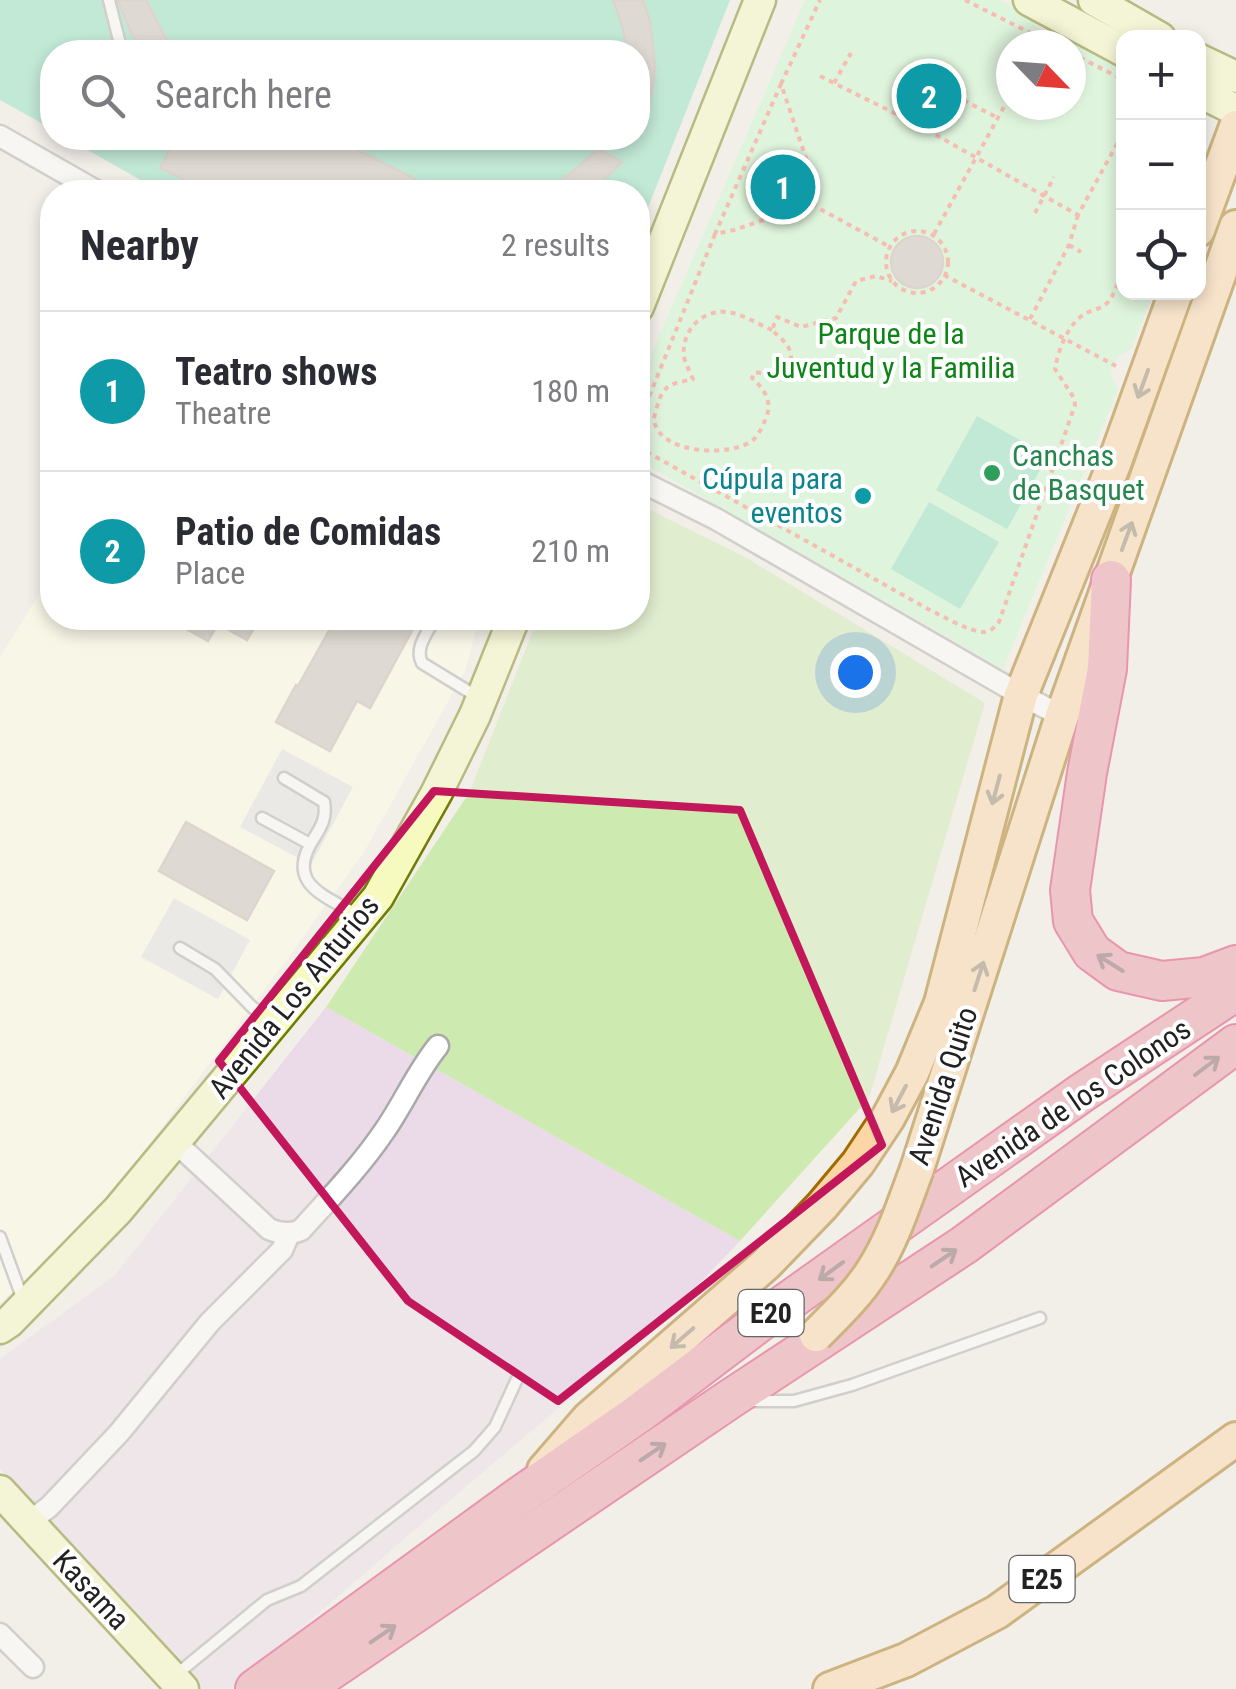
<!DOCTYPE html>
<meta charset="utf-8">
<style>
:root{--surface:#fff;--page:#f7f7f7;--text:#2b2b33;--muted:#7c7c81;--line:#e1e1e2;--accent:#0b8043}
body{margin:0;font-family:"Roboto Condensed",sans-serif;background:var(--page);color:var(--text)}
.controls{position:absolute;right:30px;top:30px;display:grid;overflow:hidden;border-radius:20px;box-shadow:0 5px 15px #0003}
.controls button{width:90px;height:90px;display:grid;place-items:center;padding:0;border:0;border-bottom:2px solid var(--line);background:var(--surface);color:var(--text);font:50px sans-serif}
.compass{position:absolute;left:996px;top:30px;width:90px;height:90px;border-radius:50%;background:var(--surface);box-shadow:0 5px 15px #0003;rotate:115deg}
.you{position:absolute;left:855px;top:672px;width:35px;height:35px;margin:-25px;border:8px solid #fff;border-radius:50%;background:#1a73e8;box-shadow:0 0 0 15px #1a73e833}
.badge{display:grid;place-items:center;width:65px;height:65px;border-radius:50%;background:var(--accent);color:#fff;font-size:32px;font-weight:700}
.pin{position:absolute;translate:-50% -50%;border:5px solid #fff;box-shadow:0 2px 10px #0006}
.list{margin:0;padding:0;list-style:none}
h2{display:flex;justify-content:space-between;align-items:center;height:130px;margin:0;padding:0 40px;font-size:42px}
h2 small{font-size:32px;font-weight:400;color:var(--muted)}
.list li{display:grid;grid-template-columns:65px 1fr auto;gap:30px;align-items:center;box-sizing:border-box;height:160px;padding:0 40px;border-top:2px solid var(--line)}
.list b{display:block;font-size:38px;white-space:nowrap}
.list p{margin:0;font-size:32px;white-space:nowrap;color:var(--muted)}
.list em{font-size:32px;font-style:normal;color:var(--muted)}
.icon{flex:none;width:55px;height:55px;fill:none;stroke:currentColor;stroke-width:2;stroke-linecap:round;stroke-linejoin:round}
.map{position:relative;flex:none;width:1236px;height:1689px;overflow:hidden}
.search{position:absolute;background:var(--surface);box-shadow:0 5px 15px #0003;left:40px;top:40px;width:610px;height:110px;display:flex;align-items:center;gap:25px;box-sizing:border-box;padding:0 35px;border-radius:40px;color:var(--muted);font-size:38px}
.panel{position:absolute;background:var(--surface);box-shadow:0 5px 15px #0003;left:40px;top:180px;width:610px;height:450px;border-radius:40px}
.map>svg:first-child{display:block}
.industrial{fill:#ebdbe8}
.education{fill:#ffffe5}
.grass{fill:#cdebb0}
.park{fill:#c8facc;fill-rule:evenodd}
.pitch{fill:#88e0be}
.parking{fill:#e2e2e2}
.building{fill:#c7bfb8;stroke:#c4b6ab;stroke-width:2.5}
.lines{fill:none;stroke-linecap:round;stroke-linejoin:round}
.lane-casing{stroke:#a9a9a9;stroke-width:15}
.street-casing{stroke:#a9a9a9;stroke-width:25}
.secondary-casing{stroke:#707d05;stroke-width:35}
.primary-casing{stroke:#a06b00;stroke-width:38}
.highway-casing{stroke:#dc2a67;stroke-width:42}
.path{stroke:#fa8072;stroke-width:4;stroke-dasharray:5 5;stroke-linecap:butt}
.lane{stroke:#fff;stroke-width:10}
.street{stroke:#fff;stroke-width:20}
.secondary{stroke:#f7fabf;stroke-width:30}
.primary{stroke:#fcd6a4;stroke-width:32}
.highway{stroke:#e892a2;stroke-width:38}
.primary-bridge-casing{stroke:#a06b00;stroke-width:38;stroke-linecap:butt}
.primary-bridge{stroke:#fcd6a4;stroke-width:32}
.oneway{stroke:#8f7c63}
.oneway2{stroke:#7b545c}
.marked{fill:none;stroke:#c2185b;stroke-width:8;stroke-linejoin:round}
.leisure-dot{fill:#2e9e5b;stroke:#fff;stroke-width:4}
.culture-dot{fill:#0f9aa8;stroke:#fff;stroke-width:4}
.labels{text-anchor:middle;stroke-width:8;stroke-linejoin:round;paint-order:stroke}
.shield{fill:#fff;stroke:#646464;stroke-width:2.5}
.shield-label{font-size:28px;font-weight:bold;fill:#222}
.park-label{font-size:30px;fill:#0c8416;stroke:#fff}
.leisure-label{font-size:30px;fill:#27864d;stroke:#fff;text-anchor:start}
.culture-label{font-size:30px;fill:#0d838f;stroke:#fff;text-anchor:end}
.street-label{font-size:30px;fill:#222;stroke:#fff}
</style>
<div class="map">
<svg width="1236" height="1689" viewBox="0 0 1236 1689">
<rect width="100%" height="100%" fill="#f2efe9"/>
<!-- industrial -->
<path class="industrial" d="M326 1007 740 1241 673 1311 403 1540 231 1689H187L0 1468V1359L115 1275Z"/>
<!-- education -->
<path class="education" d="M52 574V618H479L465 671 364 852 285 962 107 1201 0 1303V657Z"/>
<!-- grass -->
<path class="grass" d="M638 504 745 557 985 703 869 1098 740 1241 326 1007 469 793 538 618H638Z"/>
<!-- park -->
<path class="park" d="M805 0H1000L1032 16 1036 27 1051 35 1061 32 1123 62 1124 292 1153 293 1132 348 1118 356 1110 373 1118 390 1003 669 638 460V385ZM1011 45H1071V105H1011Z"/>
<!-- pitch -->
<g class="pitch">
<path d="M0 0H730L638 233V192H162L66 138H638V52H52V129L0 100Z"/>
<path d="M977 416 1048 456 1007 529 936 490Z"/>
<path d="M929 502 999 542 960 609 891 569Z"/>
</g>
<!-- parking -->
<g class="parking">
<path d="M282 749 353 787 311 865 240 827Z"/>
<path d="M174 898 250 940 218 999 141 957Z"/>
</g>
<!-- building -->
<g class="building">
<path d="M118 0H146L165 37 179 52H143L131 33Z"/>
<path d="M613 0H643L650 21 655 65 653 87 643 128 638 127V52H627L623 28Z"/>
<path d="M176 138H334L441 192H209L160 168Z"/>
<path d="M598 149 622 162 591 192H542L569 175Z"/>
<circle cx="917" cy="262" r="26"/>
<path d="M189 618H260L247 640 218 624 208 641 183 627Z"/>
<path d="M336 618H419L370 708 357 701 330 751 276 722 296 685 298 686Z"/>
<path d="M186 822 274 871 247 920 159 871Z"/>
</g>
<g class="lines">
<!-- lane casing -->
<g class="lane-casing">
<g id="lane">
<path d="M109 0 122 52"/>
<path d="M435 618C428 632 414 648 422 663L476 696"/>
<path d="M284 778 324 802C327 818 321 827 313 840 285 884 325 896 358 915"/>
<path d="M262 818 310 844"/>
<path d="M180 948 215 969 253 1008 275 1018"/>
<path d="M0 1237 23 1300"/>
<path d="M746 1401H794L852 1385 1040 1318"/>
<path d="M177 1674 267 1600 301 1586 474 1451 495 1427 517 1379"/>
</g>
</g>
<!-- street casing -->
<g class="street-casing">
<g id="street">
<path d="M0 136 98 192"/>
<path d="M638 480 716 519 1021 695 1062 716"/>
<path d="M175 1142 269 1229C280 1234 290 1235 301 1230 329 1199 359 1168 383 1133 403 1105 416 1073 438 1046"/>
<path d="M29 1522 49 1507 119 1433 210 1322 282 1250 289 1234"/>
<path d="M0 1634 33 1667"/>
</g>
</g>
<!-- secondary casing -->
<g class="secondary-casing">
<g id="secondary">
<path d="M1029 0 1124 51"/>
<path d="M1094 0 1160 38"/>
<path d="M1198 59 1236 77"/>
<path d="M1198 91 1236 110"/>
<path d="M638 307 760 0"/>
<path d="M0 1328 9 1322 118 1210 378 897 437 792 475 715 514 618"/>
<path d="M0 1491 183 1689"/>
</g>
</g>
<!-- primary casing -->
<g class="primary-casing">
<g id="primary">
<path d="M1198 230 1236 127"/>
<path d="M917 1169 1062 716 1236 227"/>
<path d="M544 1470 589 1418 766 1264 822 1206 858 1163 888 1118 912 1073 941 1003 1021 695 1114 464 1176 292"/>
<path d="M830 1689 906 1660 997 1612 1236 1439"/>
</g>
</g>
<!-- highway casing -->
<g class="highway-casing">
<g id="highway">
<path d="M1111 580 1107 669 1087 773 1070 890 1073 921 1092 952 1118 971 1162 981 1204 977 1236 965"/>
<path d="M255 1689 520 1496 638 1414 765 1318 887 1231 1083 1092 1236 991"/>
<path d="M303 1689 730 1399 964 1245 1236 1044"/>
</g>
</g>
<!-- path -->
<g class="path">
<path d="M965 0 1054 45"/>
<path d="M1071 53 1124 80"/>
<path d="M820 76 920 126 1078 215 1124 131"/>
<path d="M928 82 998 118"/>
<path d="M834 83 851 53"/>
<path d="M781 84 820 0"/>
<path d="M811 204 734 230 715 234 781 84 809 167 811 204 890 247"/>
<path d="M1035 213 1054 177"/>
<circle cx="917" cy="262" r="31"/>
<path d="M934 234 1011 94"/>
<path d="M1069 245 1081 252"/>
<path d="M944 275 1116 366"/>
<path d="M1030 319 1069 245 1078 215"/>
<path d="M772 330C755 323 737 310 719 312 697 314 681 335 684 357 686 365 690 372 693 379 686 381 677 382 671 385 663 389 660 397 658 404 657 406 654 417 654 419 657 455 734 458 754 439 760 433 763 425 766 418 773 401 764 389 752 378L755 372C771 375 780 374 791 362 792 345 783 341 772 330L777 317 801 327 836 318 856 281 876 276 892 281"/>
<path d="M638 424 715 234"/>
<path d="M638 447 928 609C941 615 971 633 985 632 992 631 995 626 999 622L1075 405 1074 398 1055 369C1058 351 1068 323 1085 314 1091 310 1101 309 1106 304 1115 296 1119 278 1124 267"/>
</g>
<!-- lane -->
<use href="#lane" class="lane"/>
<!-- street -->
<use href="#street" class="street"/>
<!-- secondary -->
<use href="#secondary" class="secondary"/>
<!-- primary -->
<use href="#primary" class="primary"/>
<!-- highway -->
<use href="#highway" class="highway"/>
<!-- primary-bridge casing -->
<g class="primary-bridge-casing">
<path id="primary-bridge" d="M816 1335C836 1315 858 1294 873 1270 893 1239 904 1203 917 1169"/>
</g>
<!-- primary-bridge -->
<use href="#primary-bridge" class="primary-bridge"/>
</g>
<!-- one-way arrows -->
<defs><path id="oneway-shaft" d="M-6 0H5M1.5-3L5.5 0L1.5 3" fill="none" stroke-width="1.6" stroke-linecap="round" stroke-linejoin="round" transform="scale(2.5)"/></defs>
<g class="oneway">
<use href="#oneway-shaft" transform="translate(1143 384) rotate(110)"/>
<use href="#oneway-shaft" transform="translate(1127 536) rotate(-70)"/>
<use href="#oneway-shaft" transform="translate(996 790) rotate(105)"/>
<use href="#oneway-shaft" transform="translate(979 976) rotate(-72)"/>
<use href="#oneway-shaft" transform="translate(899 1099) rotate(118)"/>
<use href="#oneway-shaft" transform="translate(682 1338) rotate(139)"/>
</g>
<g class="oneway2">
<use href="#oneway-shaft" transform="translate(1110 963) rotate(-148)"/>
<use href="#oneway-shaft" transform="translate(1207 1066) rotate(-37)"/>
<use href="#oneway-shaft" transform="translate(944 1258) rotate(-34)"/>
<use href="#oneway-shaft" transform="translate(831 1271) rotate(144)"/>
<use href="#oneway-shaft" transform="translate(653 1452) rotate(-34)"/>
<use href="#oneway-shaft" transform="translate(383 1634) rotate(-34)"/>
</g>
<!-- marked area -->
<path d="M0 0H1236V1689H0ZM434 791 740 810 882 1145 558 1401 408 1301 219 1061Z" fill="#f2efe9" fill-opacity=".55" fill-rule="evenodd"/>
<path class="marked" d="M434 791 740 810 882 1145 558 1401 408 1301 219 1061Z"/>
<!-- markers -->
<circle class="leisure-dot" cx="992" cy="473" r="10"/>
<circle class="culture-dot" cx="863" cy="496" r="10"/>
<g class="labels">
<!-- shield labels -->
<g class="shield">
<rect x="738.5" y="1290" width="65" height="46" rx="8"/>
<rect x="1009.5" y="1556" width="65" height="46" rx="8"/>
</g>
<g class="shield-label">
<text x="771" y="1323">E20</text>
<text x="1042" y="1589">E25</text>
</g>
<!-- park labels -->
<g class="park-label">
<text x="891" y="344">Parque de la<tspan x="891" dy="34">Juventud y la Familia</tspan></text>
</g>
<!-- leisure labels -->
<g class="leisure-label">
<text x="1012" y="466">Canchas<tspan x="1012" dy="34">de Basquet</tspan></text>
</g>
<!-- culture labels -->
<g class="culture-label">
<text x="843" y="489">Cúpula para<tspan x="843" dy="34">eventos</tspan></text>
</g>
<!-- street labels -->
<g class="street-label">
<text transform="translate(294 997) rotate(-51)" y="10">Avenida Los Anturios</text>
<text transform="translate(943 1086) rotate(-72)" y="10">Avenida Quito</text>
<text transform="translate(1073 1103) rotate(-34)" y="10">Avenida de los Colonos</text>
<text transform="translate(91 1590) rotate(47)" y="10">Kasama</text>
</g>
</g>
</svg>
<div class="controls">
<button>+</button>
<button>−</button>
<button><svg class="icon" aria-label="locate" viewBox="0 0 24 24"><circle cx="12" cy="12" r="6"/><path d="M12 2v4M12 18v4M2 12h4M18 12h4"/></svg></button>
</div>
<svg class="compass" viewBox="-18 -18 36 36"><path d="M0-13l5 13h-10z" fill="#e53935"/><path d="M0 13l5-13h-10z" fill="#7c7c81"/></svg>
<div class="you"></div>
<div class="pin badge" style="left:783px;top:187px;background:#0f9aa8">1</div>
<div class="pin badge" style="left:929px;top:96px;background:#0f9aa8">2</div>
<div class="search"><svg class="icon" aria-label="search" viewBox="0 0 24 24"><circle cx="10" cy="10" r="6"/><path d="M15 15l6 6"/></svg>Search here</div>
<section class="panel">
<h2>Nearby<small>2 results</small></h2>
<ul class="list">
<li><span class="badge" style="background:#0f9aa8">1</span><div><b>Teatro shows</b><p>Theatre</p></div><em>180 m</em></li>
<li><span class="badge" style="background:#0f9aa8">2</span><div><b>Patio de Comidas</b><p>Place</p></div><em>210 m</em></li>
</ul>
</section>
</div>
